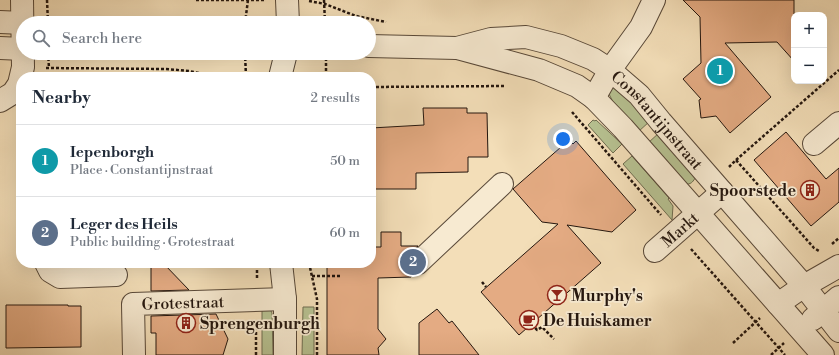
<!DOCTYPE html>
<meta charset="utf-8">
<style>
:root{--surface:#fff;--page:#f6f6f7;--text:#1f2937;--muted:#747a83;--line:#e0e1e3;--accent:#8f2418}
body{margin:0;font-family:"Libre Bodoni",serif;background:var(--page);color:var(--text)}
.controls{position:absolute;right:12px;top:12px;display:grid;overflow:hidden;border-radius:8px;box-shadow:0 4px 16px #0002}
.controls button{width:36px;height:36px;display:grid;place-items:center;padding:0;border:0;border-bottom:1px solid var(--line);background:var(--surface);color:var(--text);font:20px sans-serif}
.you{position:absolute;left:563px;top:139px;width:14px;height:14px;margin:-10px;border:3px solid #fff;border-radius:50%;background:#1a73e8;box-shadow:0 0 0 6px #1a73e833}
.badge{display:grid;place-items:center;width:26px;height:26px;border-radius:50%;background:var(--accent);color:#fff;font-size:13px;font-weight:700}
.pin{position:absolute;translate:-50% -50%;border:2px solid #fff;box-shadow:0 1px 4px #0006}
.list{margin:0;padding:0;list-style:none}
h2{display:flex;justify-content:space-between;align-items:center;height:52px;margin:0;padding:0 16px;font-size:17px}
h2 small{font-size:13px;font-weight:400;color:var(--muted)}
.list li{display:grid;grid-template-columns:26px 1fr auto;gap:12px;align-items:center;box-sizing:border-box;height:72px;padding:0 16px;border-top:1px solid var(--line)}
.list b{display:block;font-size:15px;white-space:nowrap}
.list p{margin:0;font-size:13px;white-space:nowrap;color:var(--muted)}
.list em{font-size:13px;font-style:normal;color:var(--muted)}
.icon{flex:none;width:22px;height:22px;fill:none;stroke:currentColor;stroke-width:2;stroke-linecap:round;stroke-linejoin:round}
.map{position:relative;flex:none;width:839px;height:355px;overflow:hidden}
.search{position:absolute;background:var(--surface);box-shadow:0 4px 16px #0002;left:16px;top:16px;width:360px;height:44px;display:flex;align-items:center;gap:10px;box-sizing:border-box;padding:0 14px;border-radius:22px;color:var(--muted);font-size:15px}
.panel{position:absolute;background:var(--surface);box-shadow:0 4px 16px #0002;left:16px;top:72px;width:360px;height:196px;border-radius:16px}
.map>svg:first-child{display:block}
.green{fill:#b7c292;stroke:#6e6c50}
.building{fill:#e4ab83;stroke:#24160e}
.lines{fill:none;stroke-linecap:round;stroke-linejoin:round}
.minor-casing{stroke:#584838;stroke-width:24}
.path{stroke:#24160e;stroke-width:2.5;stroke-dasharray:3 2;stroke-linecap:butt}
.minor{stroke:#f7ead1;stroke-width:22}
.labels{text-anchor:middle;stroke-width:3.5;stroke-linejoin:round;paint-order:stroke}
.street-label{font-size:16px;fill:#24160e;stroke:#f7ead1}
.poi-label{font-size:16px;font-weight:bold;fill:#24160e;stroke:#f7ead1;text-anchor:start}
</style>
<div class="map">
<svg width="839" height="355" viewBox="0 0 839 355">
<rect width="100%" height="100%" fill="#f3deb8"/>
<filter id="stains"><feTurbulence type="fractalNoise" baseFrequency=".005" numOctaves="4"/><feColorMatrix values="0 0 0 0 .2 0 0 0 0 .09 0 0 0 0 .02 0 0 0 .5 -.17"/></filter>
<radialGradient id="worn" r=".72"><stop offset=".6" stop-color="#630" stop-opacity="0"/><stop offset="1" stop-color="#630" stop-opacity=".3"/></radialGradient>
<!-- green -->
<g class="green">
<path d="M616 86 650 121 638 132 613 102 609 94 612 87Z"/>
<path d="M593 120 595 121 596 120 622 144 613 153 588 125Z"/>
<path d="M660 132 696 177C693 181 692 184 687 184L648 143Z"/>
<path d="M632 156 669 198 668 199 673 206 672 220 623 164Z"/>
<path d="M262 306 270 309 272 313 273 355H262Z"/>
<path d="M303 307H314V355H302Z"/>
</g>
<!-- building -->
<g class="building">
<path d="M683 0H794V61L777 42 725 43 771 97 730 133 716 116 701 118 699 100 701 99 683 79 701 63 700 17Z"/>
<path d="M423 108H467V113H487L488 157H468V172L416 173V189H371V128L424 125Z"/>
<path d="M786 132 826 179 839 168V202L811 226 754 160Z"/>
<path d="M569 140 573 144 576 141 636 210 612 232 567 225 601 263 519 335 481 292 558 224 542 222 513 189Z"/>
<path d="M381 232H401V246H418L409 254 406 260V266L409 271 412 274 411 277 378 278V329L386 339 378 348 379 355H327V263H371V247H381Z"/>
<path d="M151 263H163L189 290 151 291Z"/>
<path d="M6 305H68V306H81V347L6 348Z"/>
<path d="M437 309 449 323 452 321 479 355H419V323Z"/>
<path d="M216 314 228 339 223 355H156V333H151V316Z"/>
</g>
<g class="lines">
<!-- minor casing -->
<g class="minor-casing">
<g id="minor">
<path d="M287 0 288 23"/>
<path d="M0 22 23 23"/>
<path d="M369 46 457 48 539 70 577 86 594 98 623 128 823 355"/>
<path d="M0 48 23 49"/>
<path id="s1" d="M457 48 491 39 526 37 561 46 593 59 610 70 639 95 661 122 804 286 839 331"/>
<path d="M280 77 286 53"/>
<path d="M594 98 610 70 641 27 654 0"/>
<path d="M0 101 13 93 19 84 23 67 22 0"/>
<path d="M814 144 839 123"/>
<path id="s2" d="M655 251 722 192"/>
<path d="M46 263 50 271 60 277 116 275"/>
<path d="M281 263 285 299V355"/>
<path d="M418 263 502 184"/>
<path d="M778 304 804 286 839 266"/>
<path d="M813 319 839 297"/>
<path id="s3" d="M134 355 133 304 285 299"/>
</g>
</g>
<!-- path -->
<g class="path">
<path d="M47 0 48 23"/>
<path d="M196 0H266"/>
<path d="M324 0 325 23"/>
<path d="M309 1 325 4 356 16 386 22"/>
<path d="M245 23 248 0"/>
<path d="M48 53 49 68"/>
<path d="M245 53 246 77"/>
<path d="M326 53V77"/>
<path d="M46 68 166 69 189 71 217 77"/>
<path d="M371 87 504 86"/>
<path d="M572 112 661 215"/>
<path d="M736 160 839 70"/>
<path d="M729 167 736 160 814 248 819 251"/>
<path d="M832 244 839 238"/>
<path d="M691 249 785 355"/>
<path d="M309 263 317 299V355"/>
<path d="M257 265V278"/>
<path d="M312 276H340"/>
<path d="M482 282 486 287"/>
<path d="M532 324 537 330 542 327 554 339"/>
<path d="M733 343 760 318"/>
<path d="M256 355V321"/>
<path d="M771 355 784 343"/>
</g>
<!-- minor -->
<use href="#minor" class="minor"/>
</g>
<!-- icons -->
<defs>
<g id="building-ring" transform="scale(1)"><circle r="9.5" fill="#f7ead1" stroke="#8f2418" stroke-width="1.5"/><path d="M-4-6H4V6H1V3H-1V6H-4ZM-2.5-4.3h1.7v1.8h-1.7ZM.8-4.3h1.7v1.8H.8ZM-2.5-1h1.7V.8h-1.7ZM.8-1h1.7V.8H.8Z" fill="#8f2418"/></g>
<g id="bar-ring" transform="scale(1)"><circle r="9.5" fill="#f7ead1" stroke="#8f2418" stroke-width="1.5"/><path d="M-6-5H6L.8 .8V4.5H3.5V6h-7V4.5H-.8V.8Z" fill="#8f2418"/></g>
<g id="cafe-ring" transform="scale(1)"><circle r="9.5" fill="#f7ead1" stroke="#8f2418" stroke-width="1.5"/><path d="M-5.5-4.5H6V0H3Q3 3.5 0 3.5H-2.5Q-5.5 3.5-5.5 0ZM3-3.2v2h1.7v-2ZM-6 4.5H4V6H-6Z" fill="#8f2418"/></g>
</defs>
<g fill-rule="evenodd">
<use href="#building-ring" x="810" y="190"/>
<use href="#bar-ring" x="557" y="295"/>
<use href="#cafe-ring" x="529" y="320"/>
<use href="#building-ring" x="186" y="323"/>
</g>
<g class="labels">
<!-- street labels -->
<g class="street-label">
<text dy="6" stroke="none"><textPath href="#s1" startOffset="230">Constantijnstraat</textPath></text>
<text dy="6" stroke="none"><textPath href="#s2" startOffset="33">Markt</textPath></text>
<text dy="6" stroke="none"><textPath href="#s3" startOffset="101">Grotestraat</textPath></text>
</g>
<!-- poi labels -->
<g class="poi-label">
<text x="796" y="196" text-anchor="end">Spoorstede</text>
<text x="571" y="301">Murphy's</text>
<text x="543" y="326">De Huiskamer</text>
<text x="200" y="329">Sprengenburgh</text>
</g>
</g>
<rect width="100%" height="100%" filter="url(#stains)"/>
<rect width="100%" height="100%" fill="url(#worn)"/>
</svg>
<div class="controls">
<button>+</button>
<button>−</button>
</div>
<div class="you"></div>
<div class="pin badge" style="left:720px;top:71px;background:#0f9aa8">1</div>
<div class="pin badge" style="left:413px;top:262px;background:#5c6f8a">2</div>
<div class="search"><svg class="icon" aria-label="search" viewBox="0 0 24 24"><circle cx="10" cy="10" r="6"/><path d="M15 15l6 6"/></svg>Search here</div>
<section class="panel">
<h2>Nearby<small>2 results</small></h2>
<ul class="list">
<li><span class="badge" style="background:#0f9aa8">1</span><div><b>Iepenborgh</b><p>Place · Constantijnstraat</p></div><em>50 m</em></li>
<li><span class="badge" style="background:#5c6f8a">2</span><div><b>Leger des Heils</b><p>Public building · Grotestraat</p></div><em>60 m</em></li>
</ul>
</section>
</div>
